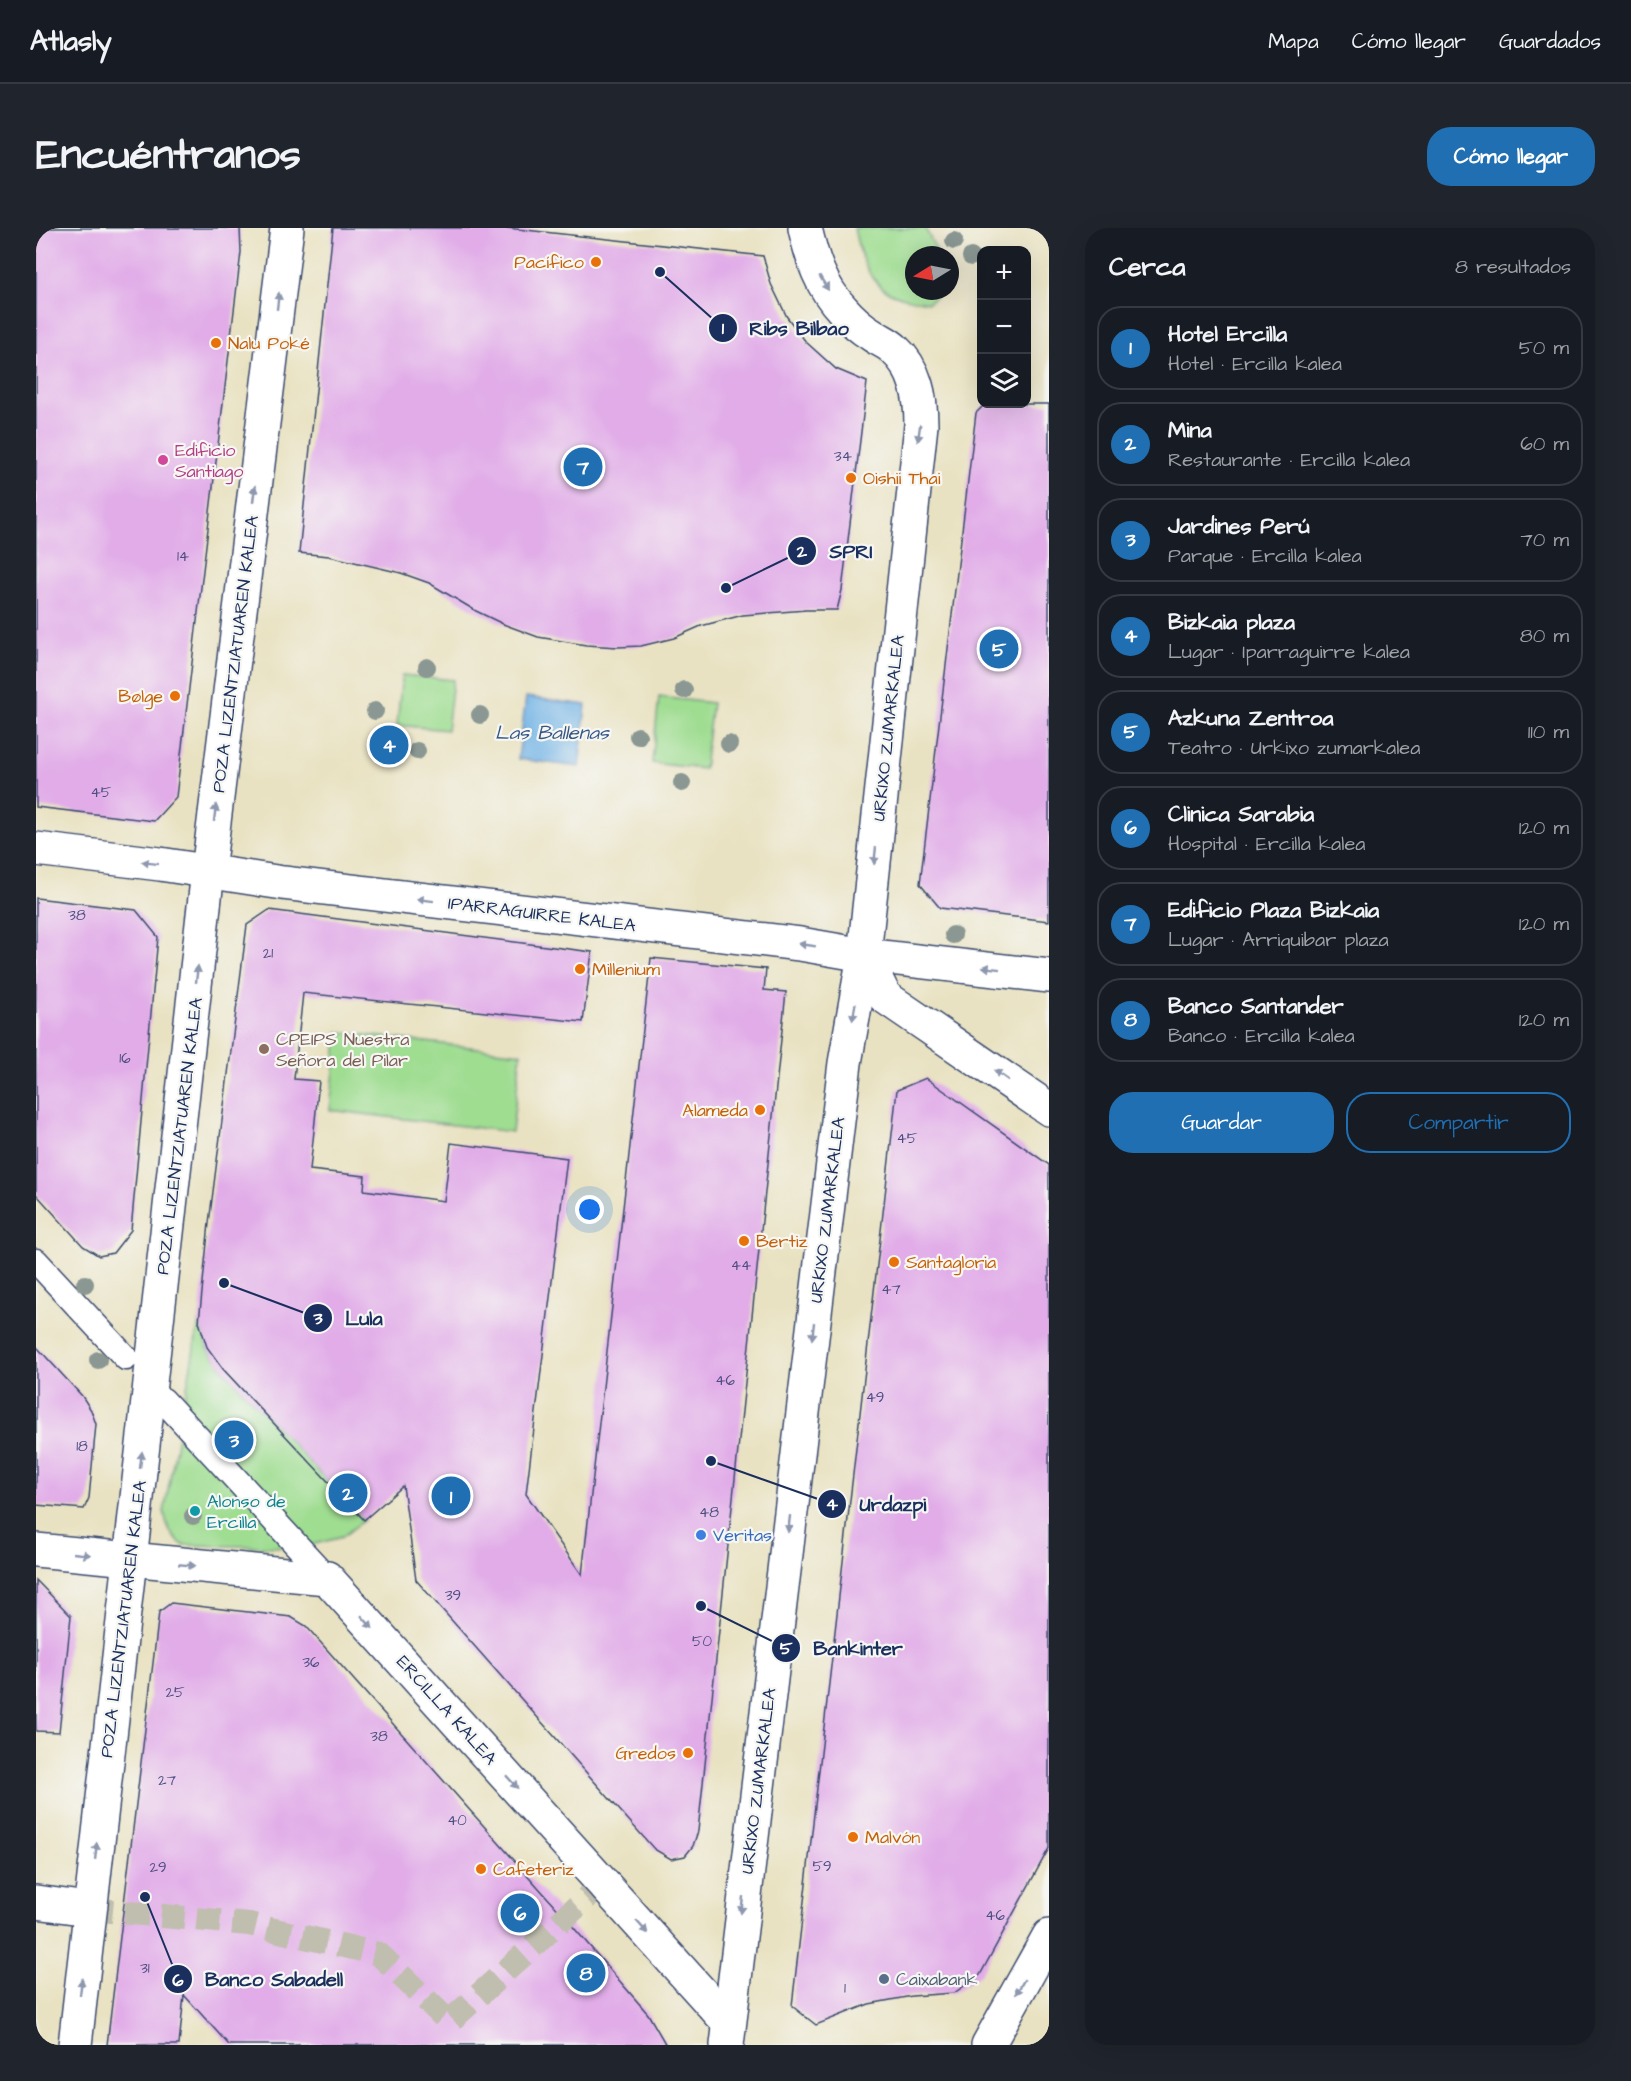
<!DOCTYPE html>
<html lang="es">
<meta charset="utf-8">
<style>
:root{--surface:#171b24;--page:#20242c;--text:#f1f3f6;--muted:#9ea1a6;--line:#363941;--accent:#1f6fb2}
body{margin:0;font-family:"Architects Daughter",sans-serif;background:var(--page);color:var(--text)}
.controls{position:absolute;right:18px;top:18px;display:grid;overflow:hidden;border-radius:12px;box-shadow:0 6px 24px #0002}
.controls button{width:54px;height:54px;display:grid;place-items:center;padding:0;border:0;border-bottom:2px solid var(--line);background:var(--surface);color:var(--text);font:30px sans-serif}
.compass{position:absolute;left:869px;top:18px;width:54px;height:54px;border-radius:50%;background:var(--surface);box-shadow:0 6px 24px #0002;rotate:260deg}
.you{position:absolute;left:554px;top:982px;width:21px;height:21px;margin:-15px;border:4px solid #fff;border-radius:50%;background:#1a73e8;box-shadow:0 0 0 9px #1a73e833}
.badge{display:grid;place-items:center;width:39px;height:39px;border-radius:50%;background:var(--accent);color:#fff;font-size:20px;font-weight:700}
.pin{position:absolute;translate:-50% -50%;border:3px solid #fff;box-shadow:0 2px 6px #0006}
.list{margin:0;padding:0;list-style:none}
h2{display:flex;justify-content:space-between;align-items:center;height:78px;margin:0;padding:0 24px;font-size:26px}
h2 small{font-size:20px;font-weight:400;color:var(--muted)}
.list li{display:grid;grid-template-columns:39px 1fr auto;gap:18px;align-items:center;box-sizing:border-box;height:84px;margin:0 12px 12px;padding:0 12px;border:2px solid var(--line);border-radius:24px}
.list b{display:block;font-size:22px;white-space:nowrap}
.list p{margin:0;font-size:20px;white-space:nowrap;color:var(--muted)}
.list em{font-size:20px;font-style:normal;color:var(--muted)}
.actions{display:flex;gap:12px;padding:18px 24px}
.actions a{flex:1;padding:14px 0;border:2px solid var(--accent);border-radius:24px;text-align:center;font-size:21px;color:var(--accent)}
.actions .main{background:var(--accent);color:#fff}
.icon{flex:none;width:33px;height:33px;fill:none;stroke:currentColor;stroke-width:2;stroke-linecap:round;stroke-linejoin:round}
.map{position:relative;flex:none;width:1013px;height:1817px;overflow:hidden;border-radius:24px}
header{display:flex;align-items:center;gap:36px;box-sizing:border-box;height:84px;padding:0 30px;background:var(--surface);border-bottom:2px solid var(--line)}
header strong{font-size:28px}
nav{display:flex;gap:33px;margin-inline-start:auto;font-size:21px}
.intro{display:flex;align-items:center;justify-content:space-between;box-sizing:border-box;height:144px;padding:0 36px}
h1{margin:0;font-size:42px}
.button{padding:15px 27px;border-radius:24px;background:var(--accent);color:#fff;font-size:21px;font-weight:700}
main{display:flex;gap:36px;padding:0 36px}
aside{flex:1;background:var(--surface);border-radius:24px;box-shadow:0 6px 24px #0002}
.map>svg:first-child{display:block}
.green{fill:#9fdd91;stroke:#5d8678;stroke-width:1.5}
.water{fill:#71b2e5;stroke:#4670a2;stroke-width:1.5}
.building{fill:#e1ace8}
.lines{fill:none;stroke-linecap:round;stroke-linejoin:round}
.pedestrian-tunnel{stroke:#c0beae;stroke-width:24;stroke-dasharray:24 12;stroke-linecap:butt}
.pedestrian-casing{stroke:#3a4a6d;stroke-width:27}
.minor-casing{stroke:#3a4a6d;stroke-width:36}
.tertiary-casing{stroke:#3a4a6d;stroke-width:36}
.secondary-casing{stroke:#3a4a6d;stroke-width:36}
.pedestrian{stroke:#fff;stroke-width:24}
.minor{stroke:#fff;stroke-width:33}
.tertiary{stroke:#fff;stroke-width:33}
.secondary{stroke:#fff;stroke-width:33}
.tree{fill:#8a9792}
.oneway{fill:#8d97ae}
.food-dot{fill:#e8710a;stroke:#f6f6f2;stroke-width:2}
.hotel-dot{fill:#d1479c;stroke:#f6f6f2;stroke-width:2}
.education-dot{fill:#8d6e63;stroke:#f6f6f2;stroke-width:2}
.culture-dot{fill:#0f9aa8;stroke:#f6f6f2;stroke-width:2}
.shop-dot{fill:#3f7fe0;stroke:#f6f6f2;stroke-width:2}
.service-dot{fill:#5c6f8a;stroke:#f6f6f2;stroke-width:2}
.labels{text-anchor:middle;stroke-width:4.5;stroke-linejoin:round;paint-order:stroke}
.number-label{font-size:15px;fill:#4c4e80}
.food-label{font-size:18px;fill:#c56008;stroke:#f6f6f2;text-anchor:start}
.hotel-label{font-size:18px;fill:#b23c85;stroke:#f6f6f2;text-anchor:start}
.street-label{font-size:18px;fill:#1b2f5e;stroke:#f6f6f2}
.education-label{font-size:18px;fill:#785e54;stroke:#f6f6f2;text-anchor:start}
.culture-label{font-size:18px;fill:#0d838f;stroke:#f6f6f2;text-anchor:start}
.shop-label{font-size:18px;fill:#366cbe;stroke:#f6f6f2;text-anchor:start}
.service-label{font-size:18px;fill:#4e5e75;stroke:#f6f6f2;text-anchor:start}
.water-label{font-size:20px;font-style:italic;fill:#355686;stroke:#f6f6f2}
.leader{fill:none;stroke:#1b2f5e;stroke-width:2}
.callout-dot{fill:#1b2f5e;stroke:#f6f6f2;stroke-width:2}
.mark-label{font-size:18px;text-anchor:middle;font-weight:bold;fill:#fff}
.callout-label{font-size:20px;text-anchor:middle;font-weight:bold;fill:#1b2f5e;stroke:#f6f6f2;stroke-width:4.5;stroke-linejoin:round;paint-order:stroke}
</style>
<header>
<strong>Atlasly</strong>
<nav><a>Mapa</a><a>Cómo llegar</a><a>Guardados</a></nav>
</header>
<div class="intro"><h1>Encuéntranos</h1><a class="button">Cómo llegar</a></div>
<main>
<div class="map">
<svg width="1013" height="1817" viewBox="0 0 1013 1817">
<rect width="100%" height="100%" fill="#f6f6f2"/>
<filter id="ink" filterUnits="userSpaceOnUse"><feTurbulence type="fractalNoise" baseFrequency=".0167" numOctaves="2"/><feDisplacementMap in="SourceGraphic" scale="12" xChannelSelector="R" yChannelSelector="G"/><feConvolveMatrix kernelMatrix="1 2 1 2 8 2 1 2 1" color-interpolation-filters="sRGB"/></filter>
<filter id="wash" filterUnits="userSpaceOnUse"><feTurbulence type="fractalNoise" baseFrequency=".008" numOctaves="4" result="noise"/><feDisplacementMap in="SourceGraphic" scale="24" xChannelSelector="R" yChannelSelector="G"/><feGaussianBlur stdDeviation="1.35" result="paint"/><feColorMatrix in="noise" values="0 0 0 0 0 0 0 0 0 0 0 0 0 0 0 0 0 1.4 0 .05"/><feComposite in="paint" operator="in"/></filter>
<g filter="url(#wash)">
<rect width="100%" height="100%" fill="#e9e2c2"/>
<!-- green -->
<g class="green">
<path d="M818 0H889L903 27H878V63H906L893 74C879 72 863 70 851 63 831 51 822 21 818 0Z"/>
<path d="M366 447 417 452 411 502 361 497Z"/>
<path d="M623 469 676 475 668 541 616 535Z"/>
<path d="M302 804 485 825 476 904 294 882Z"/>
<path d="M163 1094 171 1119 187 1141 328 1292 306 1309 279 1316 251 1319 147 1317C134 1307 131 1299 128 1284Z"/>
</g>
<!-- water -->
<path class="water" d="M490 469 550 477 543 539 482 531Z"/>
<g id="blocks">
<!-- building -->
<g class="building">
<path d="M0 0H204L205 24 140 569 118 593 0 579Z"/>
<path d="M297 0H471L727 28 735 56 751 89 770 114 800 141 831 154 806 362 801 382H770L707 387 665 398 638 410 605 418 582 419 550 417 502 409 467 396 440 383 393 355 365 345 293 328 263 325Z"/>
<path d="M949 176H1013V693L904 680 884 656 940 185Z"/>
<path d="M0 670 100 682 122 709 95 1002 77 1025 63 1028 47 1018 0 966Z"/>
<path d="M233 682 556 724 547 794 267 765 258 851 283 853 274 942 329 948 328 962 408 973 415 915 531 930 490 1266 546 1347 615 730 730 741 728 762 750 764 662 1603 657 1618 649 1628 635 1631 618 1621 380 1352 367 1258 328 1292 187 1141 171 1119 163 1094 173 995 211 697Z"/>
<path d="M890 850 1013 937V1620L944 1747 918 1765 876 1768 833 1776 780 1797 756 1778 847 985 861 862Z"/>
<path d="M0 1118 46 1168 55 1182 60 1196 53 1270 48 1281 0 1277Z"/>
<path d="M0 1352 35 1388 23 1504 0 1503Z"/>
<path d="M135 1375 255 1389 270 1398 526 1686 612 1786 630 1817H193L148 1767 143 1817H71L120 1410 123 1384Z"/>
</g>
</g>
</g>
<g filter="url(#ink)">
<use href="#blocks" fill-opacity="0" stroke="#3a4a6d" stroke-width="1.5"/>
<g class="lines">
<!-- pedestrian-tunnel -->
<path class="pedestrian-tunnel" d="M53 1681 213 1696 343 1726 413 1794 567 1655"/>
<!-- pedestrian casing -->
<g class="pedestrian-casing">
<g id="pedestrian">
<path d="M0 1033 90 1130"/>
<path d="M127 1172 291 1350"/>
</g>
</g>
<!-- minor casing -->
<g class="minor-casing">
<g id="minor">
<path d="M0 621 124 636 247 655 764 716 828 727 1013 748"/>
<path d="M828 727 849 769 1013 881"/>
<path d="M0 1322 291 1350 692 1794"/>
<path d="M0 1674 53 1681"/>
<path d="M39 1817 172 643 251 0"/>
</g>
</g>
<!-- tertiary casing -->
<g class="tertiary-casing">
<path id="tertiary" d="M952 1817 1013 1708"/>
</g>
<!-- secondary casing -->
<g class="secondary-casing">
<path id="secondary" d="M691 1817 809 835 828 727 885 197C885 169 880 141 858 121 852 115 843 112 835 106 825 100 815 91 807 82 785 59 776 31 769 0"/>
</g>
<!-- pedestrian -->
<use href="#pedestrian" class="pedestrian"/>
<!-- minor -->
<use href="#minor" class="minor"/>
<!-- tertiary -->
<use href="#tertiary" class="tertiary"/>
<!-- secondary -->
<use href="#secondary" class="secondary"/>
</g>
<!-- trees -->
<g class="tree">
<circle cx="918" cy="13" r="9"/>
<circle cx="935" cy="29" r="9"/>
<circle cx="391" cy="439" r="9"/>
<circle cx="648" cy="462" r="9"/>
<circle cx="339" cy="483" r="9"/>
<circle cx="444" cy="487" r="9"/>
<circle cx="602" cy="508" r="9"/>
<circle cx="693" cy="516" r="9"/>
<circle cx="381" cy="523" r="9"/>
<circle cx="646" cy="555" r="9"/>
<circle cx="917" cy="707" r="9"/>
<circle cx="49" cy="1056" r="9"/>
<circle cx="62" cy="1132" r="9"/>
<circle cx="157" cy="1288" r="9"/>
</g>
<!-- one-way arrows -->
<defs><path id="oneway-solid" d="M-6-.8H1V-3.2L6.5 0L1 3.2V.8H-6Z" transform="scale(1.5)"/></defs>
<g class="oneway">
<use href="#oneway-solid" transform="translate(788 55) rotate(59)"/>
<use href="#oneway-solid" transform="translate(242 73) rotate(-83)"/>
<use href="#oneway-solid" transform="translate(883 205) rotate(98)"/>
<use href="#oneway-solid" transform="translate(218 266) rotate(-83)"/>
<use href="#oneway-solid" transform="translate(179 585) rotate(-83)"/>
<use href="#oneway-solid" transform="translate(839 628) rotate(96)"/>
<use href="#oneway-solid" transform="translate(114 635) rotate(-173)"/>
<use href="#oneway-solid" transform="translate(389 672) rotate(-173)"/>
<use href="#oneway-solid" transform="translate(771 717) rotate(-171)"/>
<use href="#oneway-solid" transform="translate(955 740) rotate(-173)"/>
<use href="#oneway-solid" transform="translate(161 746) rotate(-83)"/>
<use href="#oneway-solid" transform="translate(818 784) rotate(100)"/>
<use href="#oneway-solid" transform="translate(965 847) rotate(-145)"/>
<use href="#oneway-solid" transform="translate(777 1103) rotate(97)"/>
<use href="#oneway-solid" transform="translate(105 1232) rotate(-83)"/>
<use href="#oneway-solid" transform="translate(753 1296) rotate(97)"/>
<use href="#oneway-solid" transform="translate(46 1326) rotate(6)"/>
<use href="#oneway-solid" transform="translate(151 1337) rotate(5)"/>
<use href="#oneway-solid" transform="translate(331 1394) rotate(48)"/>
<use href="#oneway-solid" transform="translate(476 1554) rotate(48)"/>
<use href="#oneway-solid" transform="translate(60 1623) rotate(-84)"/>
<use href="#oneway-solid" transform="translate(706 1677) rotate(97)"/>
<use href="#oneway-solid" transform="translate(606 1699) rotate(48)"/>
<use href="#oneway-solid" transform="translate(45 1759) rotate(-83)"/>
<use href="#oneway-solid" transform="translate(984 1759) rotate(120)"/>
</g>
</g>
<!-- markers -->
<g class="food-dot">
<circle cx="560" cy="34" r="6"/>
<circle cx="180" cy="115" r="6"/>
<circle cx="815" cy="250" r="6"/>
<circle cx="139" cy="468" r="6"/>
<circle cx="544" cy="741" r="6"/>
<circle cx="724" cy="882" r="6"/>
<circle cx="708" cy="1013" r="6"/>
<circle cx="858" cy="1034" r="6"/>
<circle cx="652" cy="1525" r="6"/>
<circle cx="817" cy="1609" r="6"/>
<circle cx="445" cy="1641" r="6"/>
</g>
<circle class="hotel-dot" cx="127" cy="232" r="6"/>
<circle class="education-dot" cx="228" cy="821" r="6"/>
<circle class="culture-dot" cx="159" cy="1283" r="6"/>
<circle class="shop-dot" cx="665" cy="1307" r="6"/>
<circle class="service-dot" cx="848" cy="1751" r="6"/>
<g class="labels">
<!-- number labels -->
<g class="number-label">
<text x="807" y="233">34</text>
<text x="147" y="333">14</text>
<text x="65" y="569">45</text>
<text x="41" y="692">38</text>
<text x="232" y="730">21</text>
<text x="89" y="835">16</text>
<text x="871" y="915">45</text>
<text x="705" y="1042">44</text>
<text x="855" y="1066">47</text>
<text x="689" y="1157">46</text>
<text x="839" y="1174">49</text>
<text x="46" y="1223">18</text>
<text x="673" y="1289">48</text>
<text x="417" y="1372">39</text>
<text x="666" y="1418">50</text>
<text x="275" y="1439">36</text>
<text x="139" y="1469">25</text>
<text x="343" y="1513">38</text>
<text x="131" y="1557">27</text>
<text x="421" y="1597">40</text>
<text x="786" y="1643">59</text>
<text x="122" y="1644">29</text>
<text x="959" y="1692">46</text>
<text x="109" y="1745">31</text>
<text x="809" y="1765">1</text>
</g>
<!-- food labels -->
<g class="food-label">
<text x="548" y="40" text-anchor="end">Pacífico</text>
<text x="192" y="121">Nalu Poké</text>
<text x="827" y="256">Oishii Thai</text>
<text x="127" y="474" text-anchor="end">Bølge</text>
<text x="556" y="747">Millenium</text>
<text x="712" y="888" text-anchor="end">Alameda</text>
<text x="720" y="1019">Bertiz</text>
<text x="870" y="1040">Santagloria</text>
<text x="640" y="1531" text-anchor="end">Gredos</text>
<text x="829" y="1615">Malvón</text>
<text x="457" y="1647">Cafeteriz</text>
</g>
<!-- hotel labels -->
<g class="hotel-label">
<text x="139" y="228">Edificio<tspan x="139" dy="21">Santiago</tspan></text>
</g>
<!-- street labels -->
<g class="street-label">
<text transform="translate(199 426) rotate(-83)" y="6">POZA LIZENTZIATUAREN KALEA</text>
<text transform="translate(852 500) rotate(-84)" y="6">URKIXO ZUMARKALEA</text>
<text transform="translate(506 686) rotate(7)" y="6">IPARRAGUIRRE KALEA</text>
<text transform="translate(143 908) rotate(-83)" y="6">POZA LIZENTZIATUAREN KALEA</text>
<text transform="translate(791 982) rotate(-83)" y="6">URKIXO ZUMARKALEA</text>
<text transform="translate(87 1391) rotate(-83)" y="6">POZA LIZENTZIATUAREN KALEA</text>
<text transform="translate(411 1482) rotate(48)" y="6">ERCILLA KALEA</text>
<text transform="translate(722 1553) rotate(-83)" y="6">URKIXO ZUMARKALEA</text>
</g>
<!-- education labels -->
<g class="education-label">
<text x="240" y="817">CPEIPS Nuestra<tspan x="240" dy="21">Señora del Pilar</tspan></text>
</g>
<!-- culture labels -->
<g class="culture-label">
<text x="171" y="1279">Alonso de<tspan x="171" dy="21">Ercilla</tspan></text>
</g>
<!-- shop labels -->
<g class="shop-label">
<text x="677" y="1313">Veritas</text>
</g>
<!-- service labels -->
<g class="service-label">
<text x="860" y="1757">Caixabank</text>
</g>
<!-- water labels -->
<g class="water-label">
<text x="516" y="511">Las Ballenas</text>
</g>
</g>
<!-- callouts -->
<path class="leader" d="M624 44L687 100M690 360L766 323M188 1055L282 1090M675 1233L796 1276M665 1378L750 1420M109 1669L142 1751"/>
<g class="callout-dot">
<circle cx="624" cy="44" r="6"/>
<circle cx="690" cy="360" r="6"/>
<circle cx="188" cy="1055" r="6"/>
<circle cx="675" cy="1233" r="6"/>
<circle cx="665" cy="1378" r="6"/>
<circle cx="109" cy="1669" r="6"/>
<circle cx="687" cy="100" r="15"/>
<circle cx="766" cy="323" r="15"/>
<circle cx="282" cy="1090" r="15"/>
<circle cx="796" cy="1276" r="15"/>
<circle cx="750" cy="1420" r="15"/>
<circle cx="142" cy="1751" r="15"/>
</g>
<g class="mark-label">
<text x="687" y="106">1</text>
<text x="766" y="329">2</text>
<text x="282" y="1096">3</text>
<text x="796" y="1282">4</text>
<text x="750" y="1426">5</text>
<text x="142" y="1758">6</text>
</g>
<g class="callout-label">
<text x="763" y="107">Ribs Bilbao</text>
<text x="815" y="330">SPRI</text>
<text x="328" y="1097">Lula</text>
<text x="857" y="1283">Urdazpi</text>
<text x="822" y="1427">Bankinter</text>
<text x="238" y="1758">Banco Sabadell</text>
</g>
</svg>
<div class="controls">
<button>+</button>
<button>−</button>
<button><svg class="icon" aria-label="layers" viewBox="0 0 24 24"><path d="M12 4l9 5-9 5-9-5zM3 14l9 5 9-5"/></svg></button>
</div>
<svg class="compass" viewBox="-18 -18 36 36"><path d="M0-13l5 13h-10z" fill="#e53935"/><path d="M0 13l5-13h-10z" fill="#9ea1a6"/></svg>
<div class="you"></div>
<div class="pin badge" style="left:415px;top:1268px">1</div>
<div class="pin badge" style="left:312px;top:1265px">2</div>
<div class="pin badge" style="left:198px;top:1212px">3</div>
<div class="pin badge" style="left:353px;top:517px">4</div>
<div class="pin badge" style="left:963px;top:421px">5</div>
<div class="pin badge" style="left:484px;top:1685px">6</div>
<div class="pin badge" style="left:547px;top:239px">7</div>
<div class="pin badge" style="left:550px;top:1745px">8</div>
</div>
<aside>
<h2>Cerca<small>8 resultados</small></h2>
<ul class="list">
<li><span class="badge">1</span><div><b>Hotel Ercilla</b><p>Hotel · Ercilla kalea</p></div><em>50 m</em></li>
<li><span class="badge">2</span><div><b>Mina</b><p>Restaurante · Ercilla kalea</p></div><em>60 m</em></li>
<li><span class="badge">3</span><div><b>Jardines Perú</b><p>Parque · Ercilla kalea</p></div><em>70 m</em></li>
<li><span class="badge">4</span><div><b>Bizkaia plaza</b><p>Lugar · Iparraguirre kalea</p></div><em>80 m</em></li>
<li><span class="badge">5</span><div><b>Azkuna Zentroa</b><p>Teatro · Urkixo zumarkalea</p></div><em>110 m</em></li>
<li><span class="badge">6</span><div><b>Clinica Sarabia</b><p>Hospital · Ercilla kalea</p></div><em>120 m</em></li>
<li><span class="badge">7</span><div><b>Edificio Plaza Bizkaia</b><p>Lugar · Arriquibar plaza</p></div><em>120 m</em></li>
<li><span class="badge">8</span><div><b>Banco Santander</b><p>Banco · Ercilla kalea</p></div><em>120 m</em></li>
</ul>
<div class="actions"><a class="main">Guardar</a><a>Compartir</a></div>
</aside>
</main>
